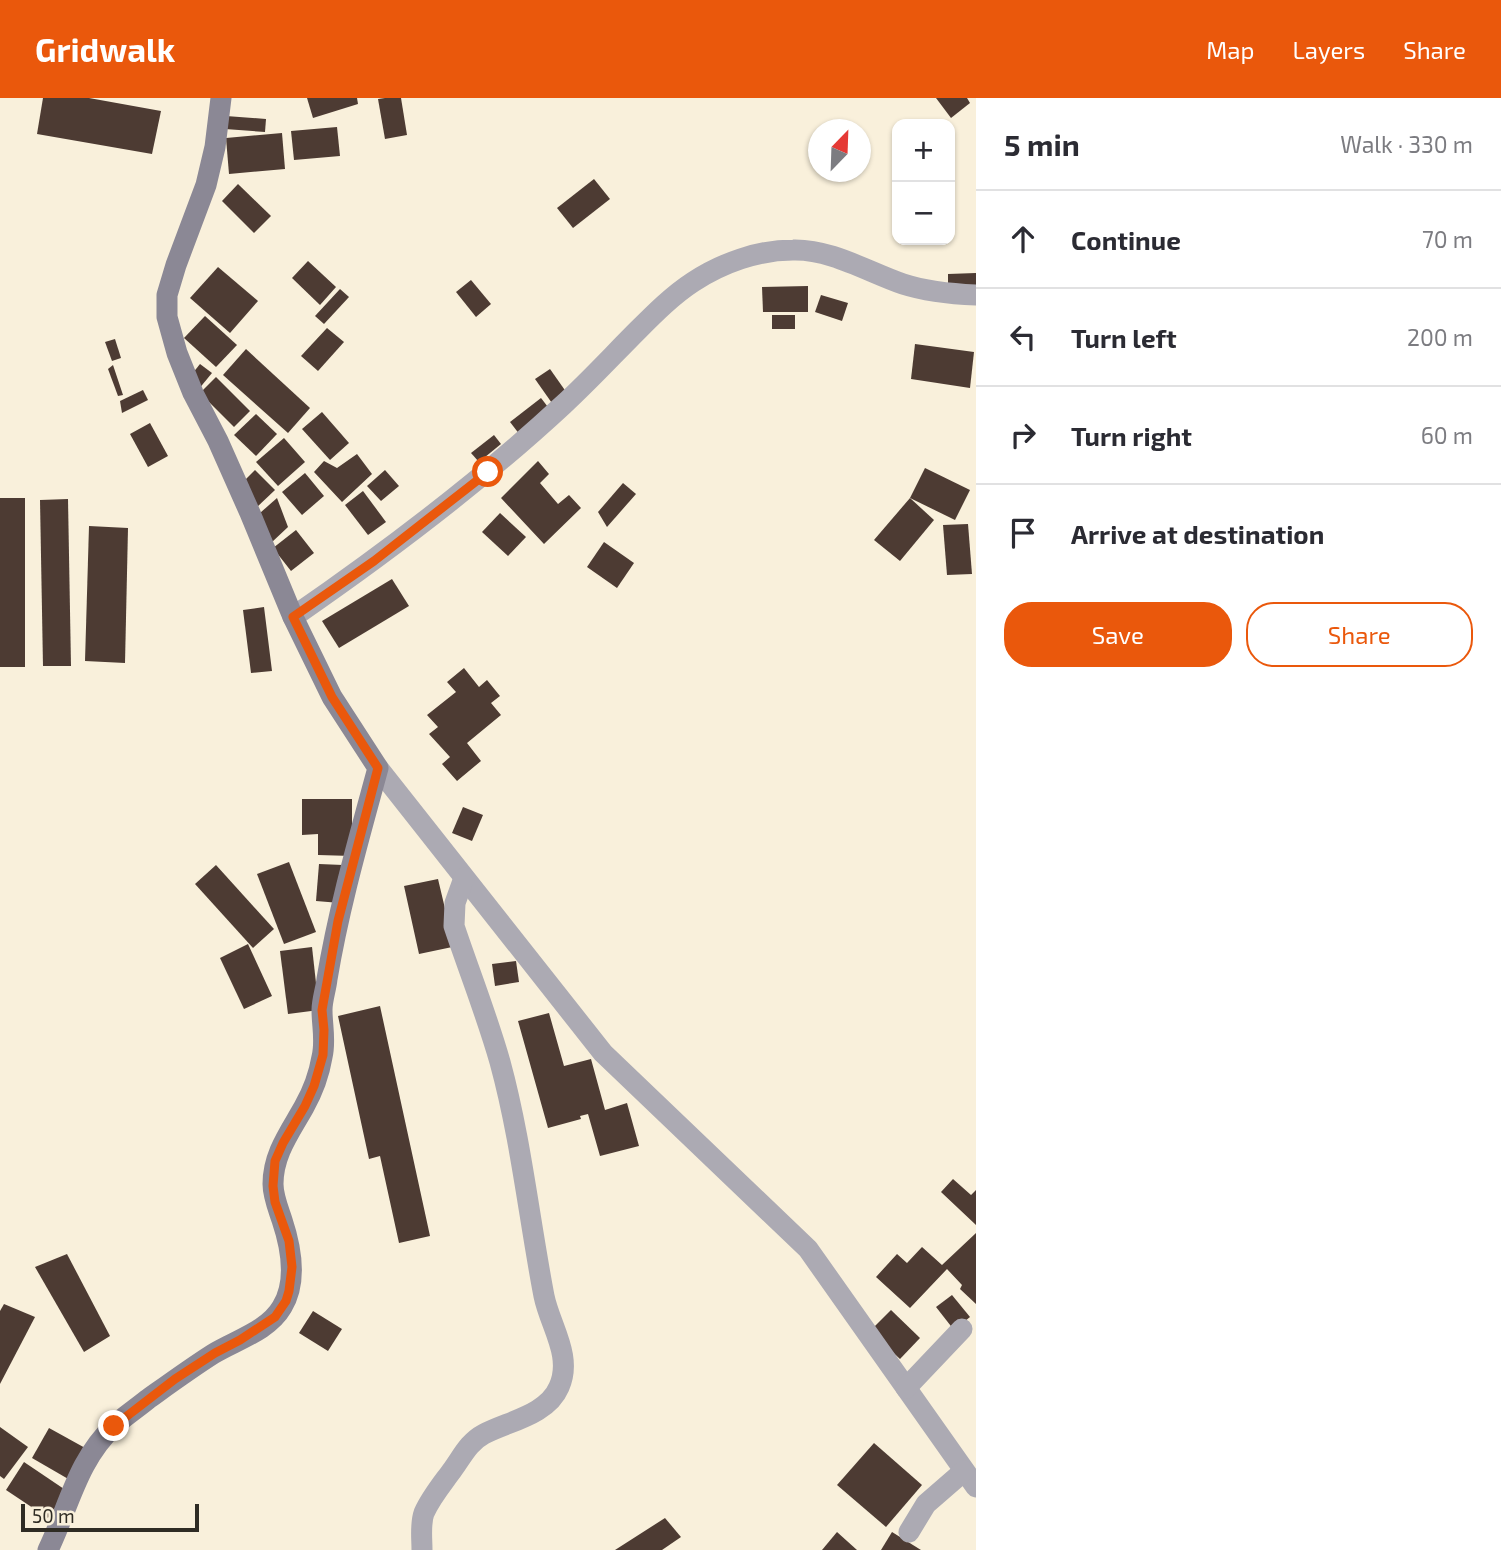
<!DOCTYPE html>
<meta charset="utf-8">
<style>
:root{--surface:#fff;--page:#f7f7f7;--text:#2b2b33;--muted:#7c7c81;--line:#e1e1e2;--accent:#ea580c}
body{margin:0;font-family:"Exo 2",sans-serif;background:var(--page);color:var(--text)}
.controls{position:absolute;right:21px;top:21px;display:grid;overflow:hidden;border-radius:14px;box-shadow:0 2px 5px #0004}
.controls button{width:63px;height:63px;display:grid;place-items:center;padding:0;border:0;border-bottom:2px solid var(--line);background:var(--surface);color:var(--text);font:35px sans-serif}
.compass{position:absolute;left:808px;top:21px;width:63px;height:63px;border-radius:50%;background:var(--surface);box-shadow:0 2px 5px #0004;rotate:23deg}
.scale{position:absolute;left:21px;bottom:18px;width:178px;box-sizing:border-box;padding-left:7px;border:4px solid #2f2c24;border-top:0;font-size:19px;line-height:24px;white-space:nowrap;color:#2f2c24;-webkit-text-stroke:5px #f9f0db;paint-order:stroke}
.stop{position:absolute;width:21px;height:21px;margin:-16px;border:5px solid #ea580c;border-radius:50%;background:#fff}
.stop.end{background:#ea580c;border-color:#fff;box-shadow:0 2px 7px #0008}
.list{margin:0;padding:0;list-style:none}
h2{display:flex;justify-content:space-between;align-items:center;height:91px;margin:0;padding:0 28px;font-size:30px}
h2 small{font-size:23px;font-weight:400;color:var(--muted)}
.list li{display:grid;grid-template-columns:46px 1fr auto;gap:21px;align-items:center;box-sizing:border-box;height:98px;padding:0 28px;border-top:2px solid var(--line)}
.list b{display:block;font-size:26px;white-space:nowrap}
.list em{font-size:23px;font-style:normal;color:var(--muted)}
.actions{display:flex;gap:14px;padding:21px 28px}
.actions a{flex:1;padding:16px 0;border:2px solid var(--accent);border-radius:28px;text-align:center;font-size:24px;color:var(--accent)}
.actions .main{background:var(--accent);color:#fff}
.icon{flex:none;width:38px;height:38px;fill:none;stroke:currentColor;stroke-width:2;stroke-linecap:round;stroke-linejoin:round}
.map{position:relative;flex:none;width:976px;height:1452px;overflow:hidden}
header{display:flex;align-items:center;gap:42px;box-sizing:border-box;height:98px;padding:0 35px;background:var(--accent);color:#fff}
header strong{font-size:33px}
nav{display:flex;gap:38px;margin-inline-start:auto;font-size:24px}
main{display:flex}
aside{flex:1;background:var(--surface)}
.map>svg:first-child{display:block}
.building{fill:#4d3b33}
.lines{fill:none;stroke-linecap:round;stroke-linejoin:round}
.street{stroke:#acaab3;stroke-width:21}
.secondary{stroke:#8b8895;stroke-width:21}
.route{stroke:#ea580c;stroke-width:9}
</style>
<header>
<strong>Gridwalk</strong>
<nav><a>Map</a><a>Layers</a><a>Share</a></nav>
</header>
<main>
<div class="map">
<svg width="976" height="1452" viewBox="0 0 976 1452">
<rect width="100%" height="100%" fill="#f9f0db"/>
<!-- building -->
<g class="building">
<path d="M43 0H89L161 13 152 56 37 36Z"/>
<path d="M307 0H357L358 6 313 20Z"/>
<path d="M385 0H401L407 37 385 41 378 1Z"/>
<path d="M936 0H967L970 5 951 20Z"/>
<path d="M226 18 266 21 265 34 225 31Z"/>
<path d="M337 29 340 58 294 62 291 33Z"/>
<path d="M282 35 285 71 229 76 226 40Z"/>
<path d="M594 81 610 101 573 130 557 110Z"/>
<path d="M238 86 271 118 254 135 222 103Z"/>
<path d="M308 163 336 189 320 207 292 180Z"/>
<path d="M218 169 258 203 230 235 190 200Z"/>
<path d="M976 175V190L948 191V176Z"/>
<path d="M471 182 491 206 476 219 456 194Z"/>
<path d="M808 188V214H763L762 189Z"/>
<path d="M340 191 349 199 324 226 315 218Z"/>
<path d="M821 197 848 205 842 223 815 214Z"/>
<rect x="772" y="217" width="23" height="14"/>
<path d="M205 218 237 247 216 269 184 240Z"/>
<path d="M327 230 344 244 318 273 301 258Z"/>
<path d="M115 241 121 260 112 263 105 244Z"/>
<path d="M915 246 974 254 970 290 911 281Z"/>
<path d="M246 251 310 310 288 335 223 277Z"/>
<path d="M200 266 212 275 198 292 192 276Z"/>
<path d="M113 267 123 297 118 298 108 271Z"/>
<path d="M550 271 569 298 554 308 535 281Z"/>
<path d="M216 279 250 313 234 329 200 295Z"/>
<path d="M143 292 148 302 122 315 120 303Z"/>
<path d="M541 300 551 313 520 337 510 324Z"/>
<path d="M322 314 349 345 330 362 302 331Z"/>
<path d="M256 316 277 336 256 358 234 337Z"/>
<path d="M150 325 168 358 148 369 130 336Z"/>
<path d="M494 337 501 346 479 364 471 355Z"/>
<path d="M284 340 305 364 278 388 256 364Z"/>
<path d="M357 356 372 376 342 404 314 374 324 363 337 370Z"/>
<path d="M538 363 549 376 540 385 558 406 569 397 581 410 544 446 501 400Z"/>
<path d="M925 370 970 392 955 422 910 400Z"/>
<path d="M255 372 275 392 256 410 245 382Z"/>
<path d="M385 372 399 388 381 403 367 388Z"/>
<path d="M305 375 324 398 302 417 282 394Z"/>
<path d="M623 385 636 396 607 429 598 414Z"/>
<path d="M363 393 386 424 368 437 345 407Z"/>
<rect x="0" y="400" width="25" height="169"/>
<path d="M277 400 288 429 271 445 260 415Z"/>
<path d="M910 400 934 422 900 463 874 442Z"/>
<path d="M68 401 71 568H43L40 402Z"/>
<path d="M500 415 526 439 508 458 482 434Z"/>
<path d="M968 426 972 476 947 477 943 427Z"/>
<path d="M89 428 128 430 125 565 85 563Z"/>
<path d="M296 432 314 455 291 473 273 450Z"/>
<path d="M604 444 634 465 617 490 587 469Z"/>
<path d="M392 481 409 508 339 550 322 523Z"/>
<path d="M264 509 272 573 251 575 243 512Z"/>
<path d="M464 570 479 589 487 582 500 598 491 605 501 617 467 645 481 663 457 683 442 666 450 659 429 636 438 629 427 617 456 594 447 584Z"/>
<path d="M302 701H352V758L318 757V736L302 737Z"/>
<path d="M463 709 483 717 472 743 452 735Z"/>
<path d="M289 764 316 834 284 846 257 776Z"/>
<path d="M319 766 343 767 340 805 316 803Z"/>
<path d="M216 767 274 831 253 850 195 786Z"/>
<path d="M438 781 447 819 457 848 419 856 404 788Z"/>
<path d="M248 846 272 898 244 911 220 860Z"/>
<path d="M312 849 319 912 288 916 280 853Z"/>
<path d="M516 863 519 884 495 888 492 866Z"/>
<path d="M380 908 430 1138 399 1145 380 1058 369 1061 338 918Z"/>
<path d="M549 915 564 968 591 961 605 1012 627 1005 639 1048 600 1058 588 1016 580 1018 581 1021 548 1030 518 923Z"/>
<path d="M953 1081 971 1097 976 1092V1127L941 1094Z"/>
<path d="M976 1135V1206L960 1191 962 1187 947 1171 910 1210 876 1179 897 1156 907 1165 922 1149 942 1167Z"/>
<path d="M67 1156 110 1238 84 1254 35 1169Z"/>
<path d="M952 1197 970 1219 954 1232 936 1209Z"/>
<path d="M4 1206 35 1219 0 1286V1213Z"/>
<path d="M891 1212 920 1240 900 1261 870 1233Z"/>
<path d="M313 1213 342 1231 328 1253 299 1235Z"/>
<path d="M0 1329 28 1349 4 1381 0 1378Z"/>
<path d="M49 1330 87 1351 70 1382 32 1360Z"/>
<path d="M874 1345 922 1387 886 1429 837 1387Z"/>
<path d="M24 1364 67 1393 48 1420 6 1392Z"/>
<path d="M665 1420 681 1439 662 1452H615Z"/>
<path d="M837 1434 857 1452H822Z"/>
<path d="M892 1434 921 1452H881Z"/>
</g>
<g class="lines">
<!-- street -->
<g class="street">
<path d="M293 519C387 454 479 385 563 307 589 283 613 257 638 232 655 215 673 197 693 184 722 165 758 152 793 152 831 151 868 174 903 186 928 194 951 196 976 197"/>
<path d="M378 670 603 955 808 1151 976 1389"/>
<path d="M906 1290 962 1231"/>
<path d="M909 1434 926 1406 964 1373"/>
<path d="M422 1452C422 1440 420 1426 424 1415 431 1399 443 1385 453 1371 463 1357 469 1344 484 1336 509 1323 547 1317 559 1289 573 1258 550 1228 544 1198 529 1120 521 1041 500 964 487 918 469 873 454 828L455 805 464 780"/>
</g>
<!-- secondary -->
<path class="secondary" d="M48 1452C69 1409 77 1362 115 1327 125 1318 137 1310 148 1301 169 1286 191 1270 213 1256 236 1242 268 1233 282 1209 298 1183 291 1149 282 1122 278 1110 273 1098 273 1086 273 1056 290 1034 304 1009 313 993 319 977 322 959 326 943 322 928 322 912 322 902 326 891 327 881 339 809 359 740 378 670L332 599 293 519 250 415 218 343 193 295 177 255 167 219V197L176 167 206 87 215 49 221 0"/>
</g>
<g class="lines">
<!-- route -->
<path class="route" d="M114 1328 175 1281 215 1255 240 1242 275 1219 286 1203 289 1193 292 1169 289 1143 275 1104 273 1088 275 1063 283 1045 305 1008 314 988 323 957 324 932 322 912 338 823 378 670 332 599 293 519 374 463 488 374"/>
</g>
</svg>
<div class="controls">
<button>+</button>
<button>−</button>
</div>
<svg class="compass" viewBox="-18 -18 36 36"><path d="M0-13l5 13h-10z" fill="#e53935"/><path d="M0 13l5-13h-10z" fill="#7c7c81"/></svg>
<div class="scale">50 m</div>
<div class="stop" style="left:488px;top:374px"></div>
<div class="stop end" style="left:114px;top:1328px"></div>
</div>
<aside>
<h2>5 min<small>Walk · 330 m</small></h2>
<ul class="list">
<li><svg class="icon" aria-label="ahead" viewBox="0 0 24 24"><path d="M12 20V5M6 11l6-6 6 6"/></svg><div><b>Continue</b></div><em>70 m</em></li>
<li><svg class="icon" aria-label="left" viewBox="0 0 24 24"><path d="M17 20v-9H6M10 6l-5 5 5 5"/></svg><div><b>Turn left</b></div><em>200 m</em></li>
<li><svg class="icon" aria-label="right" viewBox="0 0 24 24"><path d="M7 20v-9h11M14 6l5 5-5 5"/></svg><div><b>Turn right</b></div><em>60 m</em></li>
<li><svg class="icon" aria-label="arrive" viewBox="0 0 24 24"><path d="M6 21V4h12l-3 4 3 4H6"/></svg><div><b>Arrive at destination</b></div></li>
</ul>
<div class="actions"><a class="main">Save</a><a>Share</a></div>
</aside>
</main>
